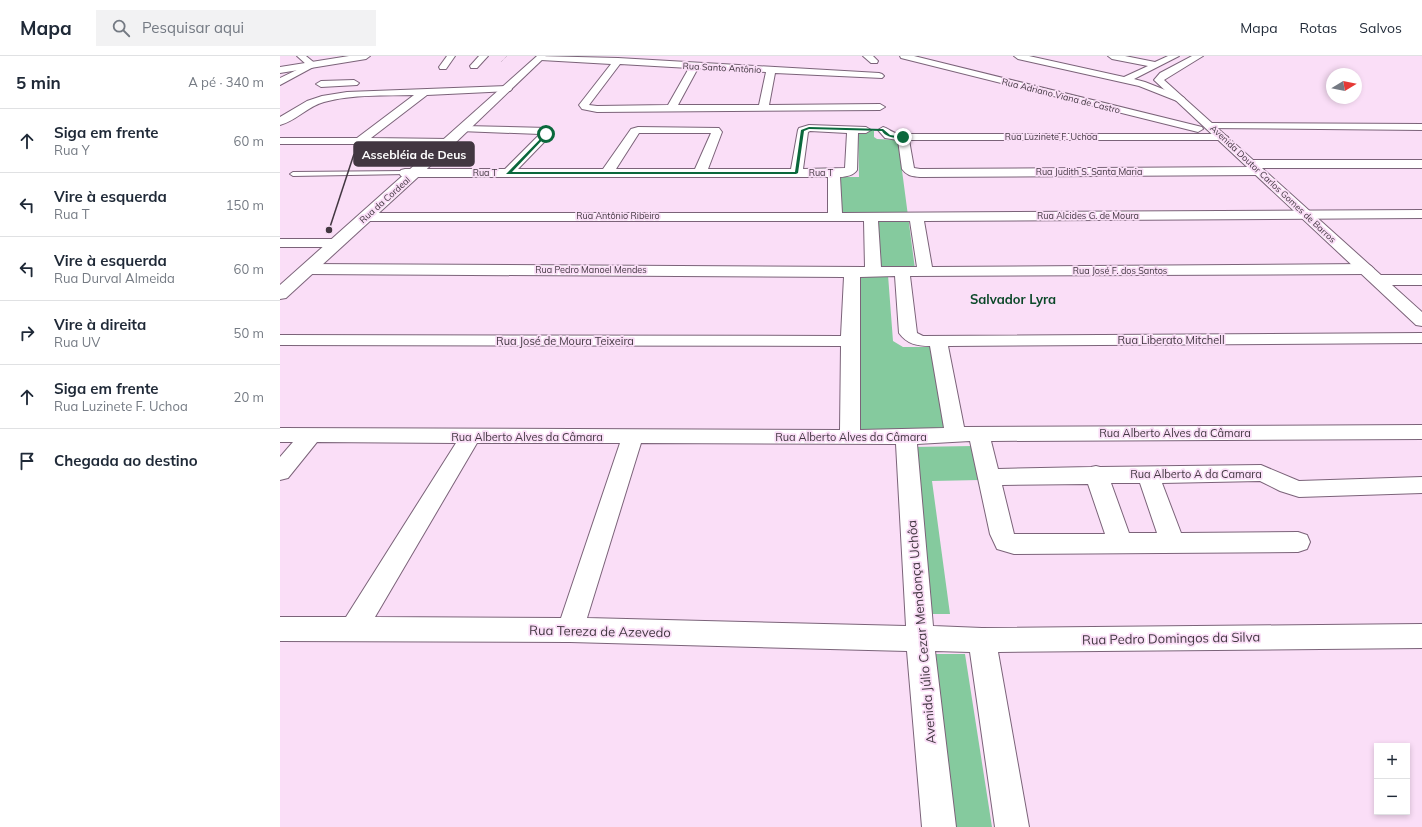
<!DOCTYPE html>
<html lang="pt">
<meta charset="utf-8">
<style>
:root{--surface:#fff;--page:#f2f2f3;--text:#1f2937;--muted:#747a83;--line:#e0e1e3}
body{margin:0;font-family:Mulish,sans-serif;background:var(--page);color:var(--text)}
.controls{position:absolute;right:12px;bottom:12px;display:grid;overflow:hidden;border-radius:0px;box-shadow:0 2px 6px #0003}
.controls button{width:36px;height:36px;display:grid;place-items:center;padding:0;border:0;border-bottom:1px solid var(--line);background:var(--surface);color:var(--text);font:20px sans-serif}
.compass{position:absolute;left:1046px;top:12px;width:36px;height:36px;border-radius:50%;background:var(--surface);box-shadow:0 2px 6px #0003;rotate:80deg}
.stop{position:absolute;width:12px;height:12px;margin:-9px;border:3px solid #0a683c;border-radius:50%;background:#fff}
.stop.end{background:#0a683c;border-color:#fff;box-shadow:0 1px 4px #0008}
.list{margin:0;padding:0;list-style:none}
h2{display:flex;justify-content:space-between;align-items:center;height:52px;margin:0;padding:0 16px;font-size:17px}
h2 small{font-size:13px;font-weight:400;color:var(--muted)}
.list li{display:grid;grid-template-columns:26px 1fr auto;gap:12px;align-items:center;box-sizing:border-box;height:64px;padding:0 16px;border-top:1px solid var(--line)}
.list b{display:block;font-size:15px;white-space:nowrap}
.list p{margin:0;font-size:13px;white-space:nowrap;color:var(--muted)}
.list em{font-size:13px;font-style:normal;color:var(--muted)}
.icon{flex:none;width:22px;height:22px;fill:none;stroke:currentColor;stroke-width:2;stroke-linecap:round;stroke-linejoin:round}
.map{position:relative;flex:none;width:1142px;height:771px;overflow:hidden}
header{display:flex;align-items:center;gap:24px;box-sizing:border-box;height:56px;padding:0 20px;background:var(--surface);border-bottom:1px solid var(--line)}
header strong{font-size:19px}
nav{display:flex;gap:22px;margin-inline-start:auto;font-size:14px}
.search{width:280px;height:36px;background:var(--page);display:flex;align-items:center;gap:10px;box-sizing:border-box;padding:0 14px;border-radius:0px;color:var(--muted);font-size:15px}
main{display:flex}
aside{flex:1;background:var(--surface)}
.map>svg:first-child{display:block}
.green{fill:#85ca9e}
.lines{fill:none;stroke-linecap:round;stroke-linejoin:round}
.service-casing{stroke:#7b6379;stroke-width:2}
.minor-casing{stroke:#7b6379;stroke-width:2}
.tertiary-casing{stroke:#7b6379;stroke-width:2}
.path{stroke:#9a8798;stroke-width:1;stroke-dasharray:0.5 1.5;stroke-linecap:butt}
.service{fill:#fff;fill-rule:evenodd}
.minor{fill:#fff;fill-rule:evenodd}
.tertiary{fill:#fff;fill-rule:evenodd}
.route{fill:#0a683c}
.labels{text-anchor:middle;stroke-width:3.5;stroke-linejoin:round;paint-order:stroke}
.far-street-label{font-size:9px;fill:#423741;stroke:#fadef7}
.street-label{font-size:11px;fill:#423741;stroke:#fadef7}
.far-district-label{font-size:13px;font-weight:bold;fill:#0b4829;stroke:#fadef7}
.near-street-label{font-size:13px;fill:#423741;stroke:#fadef7}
.leader{fill:none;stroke:#423741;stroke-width:1.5}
.callout-dot{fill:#423741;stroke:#fadef7;stroke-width:1.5}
.callout{fill:#423741;stroke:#423741;stroke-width:1.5}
.callout-label{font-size:12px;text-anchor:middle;font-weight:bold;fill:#fff}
</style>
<header>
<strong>Mapa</strong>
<div class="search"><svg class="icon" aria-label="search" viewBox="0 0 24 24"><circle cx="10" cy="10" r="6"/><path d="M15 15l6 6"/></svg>Pesquisar aqui</div>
<nav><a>Mapa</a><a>Rotas</a><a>Salvos</a></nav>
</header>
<main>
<aside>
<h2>5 min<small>A pé · 340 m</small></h2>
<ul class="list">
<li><svg class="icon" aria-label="ahead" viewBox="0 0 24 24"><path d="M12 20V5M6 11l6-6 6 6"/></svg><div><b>Siga em frente</b><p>Rua Y</p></div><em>60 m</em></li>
<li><svg class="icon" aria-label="left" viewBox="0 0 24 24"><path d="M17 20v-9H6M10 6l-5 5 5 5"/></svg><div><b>Vire à esquerda</b><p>Rua T</p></div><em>150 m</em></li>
<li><svg class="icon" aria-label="left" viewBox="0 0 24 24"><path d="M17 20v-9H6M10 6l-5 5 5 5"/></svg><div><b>Vire à esquerda</b><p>Rua Durval Almeida</p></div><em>60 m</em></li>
<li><svg class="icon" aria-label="right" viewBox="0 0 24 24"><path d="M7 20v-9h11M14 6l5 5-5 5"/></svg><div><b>Vire à direita</b><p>Rua UV</p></div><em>50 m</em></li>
<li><svg class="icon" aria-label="ahead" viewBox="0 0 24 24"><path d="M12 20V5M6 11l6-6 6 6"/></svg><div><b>Siga em frente</b><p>Rua Luzinete F. Uchoa</p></div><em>20 m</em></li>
<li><svg class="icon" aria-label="arrive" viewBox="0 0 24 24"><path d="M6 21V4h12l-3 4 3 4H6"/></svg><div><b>Chegada ao destino</b></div></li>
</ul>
</aside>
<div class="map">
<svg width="1142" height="771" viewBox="0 0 1142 771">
<rect width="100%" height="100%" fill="#fadef7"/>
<!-- green -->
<g class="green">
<path d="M578 75H594V81L597 83 618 84 635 213H597L594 159H557L556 121H579Z"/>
<path d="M575 219H608L613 285 623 291H654L667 379 576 378Z"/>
<path d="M693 390 700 424 652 425 670 558H651L632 391Z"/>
<path d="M651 598H685L712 771H671Z"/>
</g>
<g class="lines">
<!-- service casing -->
<g class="service-casing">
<path id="service" d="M125 115 128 117 127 118 13 120 10 118 13 116Z"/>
</g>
<!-- minor casing -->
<g class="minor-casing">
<g id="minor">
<path d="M17 0H26L37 9 0 29V22L27 9Z"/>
<path d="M167 0H175L166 13H160L159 11Z"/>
<path d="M199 0H208L197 12H191L190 10Z"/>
<path d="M257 0 338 2 599 17 602 18 604 20 602 22 495 17 489 49 600 48 605 51 600 54 317 56 302 53 299 49 331 8 261 4 258 3ZM340 8 409 12 388 49 317 50 309 49ZM418 12 486 16 479 49H398Z"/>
<path d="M583 0H593L598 5 597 7H591Z"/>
<path d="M620 0H634L922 71 923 73 918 76 621 2Z"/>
<path d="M734 0H749L844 21 868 10 832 3 828 0H845L875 6 888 0H899L854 23 865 26 903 41 905 43 900 46 897 45 859 30 738 3Z"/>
<path d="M74 24 79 27 77 29 41 31 36 28 41 25Z"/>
<path d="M227 30 230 31 232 33 230 35 147 39 91 82 169 83 173 84 175 86 173 88H0V82H77L134 39C105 40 72 38 44 46 28 50 16 65 0 69V61L27 45 42 40 67 36Z"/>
<path d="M930 67 1142 68V74L926 72 925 70 926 68Z"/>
<path d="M529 69 586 71 591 74 586 77H578L577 114C574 119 566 121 560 121L562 157 1142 154V162L644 165 652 211 1086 208 1091 210 1094 213 1091 216 1086 218 630 220 637 277 643 280 1142 277V287L668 290 684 371 1142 369V383L711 385 718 413 811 411 816 410 820 411 981 409 1019 425 1142 421V437L1019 441 1000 435 980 425 882 427 901 477 1018 476 1027 479 1030 486 1027 493 1018 496 734 498 717 493 710 478 690 385 637 388 653 570 702 572 1142 568V592L718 596 749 771H715L690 596 655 595 676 771H642L627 595 290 586 0 585V561H66L176 387 37 386 8 422 0 424V401L13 386H0V372L560 374 561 290 0 289V279L561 280 564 221 28 218 23 216 20 213 23 210 28 208 585 211 584 165H86L81 164 79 161 81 158 86 157H548V121H125L121 120 119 117 121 114 125 113H225L260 78 180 75 179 73 180 71 184 70 268 72 272 78 270 80 238 113H323L351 73 358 71 439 72 442 76 428 113H511L518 74 519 72ZM530 75 567 77 565 112 523 113 528 76ZM359 77H431L415 113H336ZM598 165H630L637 211H601ZM615 220 619 277C627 288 637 290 650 290L664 372 580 374V221ZM197 387H340L281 562 95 561ZM361 387 616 388 626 570 307 562ZM831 427H860L877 477H849ZM808 428 825 478H734L722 429Z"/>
<path d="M603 71C610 73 611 77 620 78H942L948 81 942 84H629L634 112 640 113 970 111 965 108 967 105 971 104H1142V112H980L985 115 983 118 979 119 640 121C632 120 627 120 622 113L618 84 605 82 598 74Z"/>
<path d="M0 183H56L61 184 63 187 61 190 56 191H0Z"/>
<path d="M1098 219H1142V229H1098L1092 227 1090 224 1092 221Z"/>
</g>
</g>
<!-- tertiary casing -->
<g class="tertiary-casing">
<g id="tertiary">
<path d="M69 0H90L86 3 0 17V11Z"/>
<path d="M257 0H266L173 89 6 242 0 243V229Z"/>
<path d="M912 0H923L884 24 1142 256V270L1136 269 874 24 880 17Z"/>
</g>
</g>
<!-- path -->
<path class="path" d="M221 6 227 0"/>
<!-- service -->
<use href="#service" class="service"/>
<!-- minor -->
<use href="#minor" class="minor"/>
<!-- tertiary -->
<use href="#tertiary" class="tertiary"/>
</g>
<!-- route -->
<path class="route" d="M529 71 603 73 610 79 624 81C618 83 606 82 602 75L529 73 524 75 518 117 516 118H226L266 77 267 79 232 116H515L521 74Z"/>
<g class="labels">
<!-- far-street labels -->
<g class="far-street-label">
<text transform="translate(442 12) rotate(3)" y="3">Rua Santo Antônio</text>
<text transform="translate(781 40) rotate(14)" y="3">Rua Adriano Viana de Castro</text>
<text x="771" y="84">Rua Luzinete F. Uchoa</text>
<text x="809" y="119">Rua Judith S. Santa Maria</text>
<text x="205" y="120">Rua T</text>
<text x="541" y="120">Rua T</text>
<text transform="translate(993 128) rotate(43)" y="3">Avenida Doutor Carlos Gomes de Barros</text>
<text transform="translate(105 144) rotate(-42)" y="3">Rua da Cordeal</text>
<text x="338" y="163">Rua Antônio Ribeiro</text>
<text x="808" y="163">Rua Alcides G. de Moura</text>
<text x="311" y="217">Rua Pedro Manoel Mendes</text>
<text x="840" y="218">Rua José F. dos Santos</text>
</g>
<!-- street labels -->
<g class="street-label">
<text x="891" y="288">Rua Liberato Mitchell</text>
<text x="285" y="289">Rua José de Moura Teixeira</text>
<text x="895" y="381">Rua Alberto Alves da Câmara</text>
<text x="247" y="385">Rua Alberto Alves da Câmara</text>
<text x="571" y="385">Rua Alberto Alves da Câmara</text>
<text x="916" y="422">Rua Alberto A da Camara</text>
</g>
<!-- far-district labels -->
<g class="far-district-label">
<text x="733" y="248">Salvador Lyra</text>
</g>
<!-- near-street labels -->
<g class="near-street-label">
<text transform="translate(320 575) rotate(1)" y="5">Rua Tereza de Azevedo</text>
<text transform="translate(641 576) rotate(-95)" y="5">Avenida Júlio Cezar Mendonça Uchôa</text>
<text transform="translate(891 582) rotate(-1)" y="5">Rua Pedro Domingos da Silva</text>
</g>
</g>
<!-- callouts -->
<path class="leader" d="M49 174L74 98"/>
<circle class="callout-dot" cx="49" cy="174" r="4"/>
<rect class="callout" x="74" y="86" width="120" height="24" rx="4"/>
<g class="callout-label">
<text x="134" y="103">Assebléia de Deus</text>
</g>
</svg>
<div class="controls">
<button>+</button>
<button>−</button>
</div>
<svg class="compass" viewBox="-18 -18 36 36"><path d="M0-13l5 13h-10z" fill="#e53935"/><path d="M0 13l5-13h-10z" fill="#747a83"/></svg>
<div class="stop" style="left:266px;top:78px"></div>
<div class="stop end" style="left:623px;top:81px"></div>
</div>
</main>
